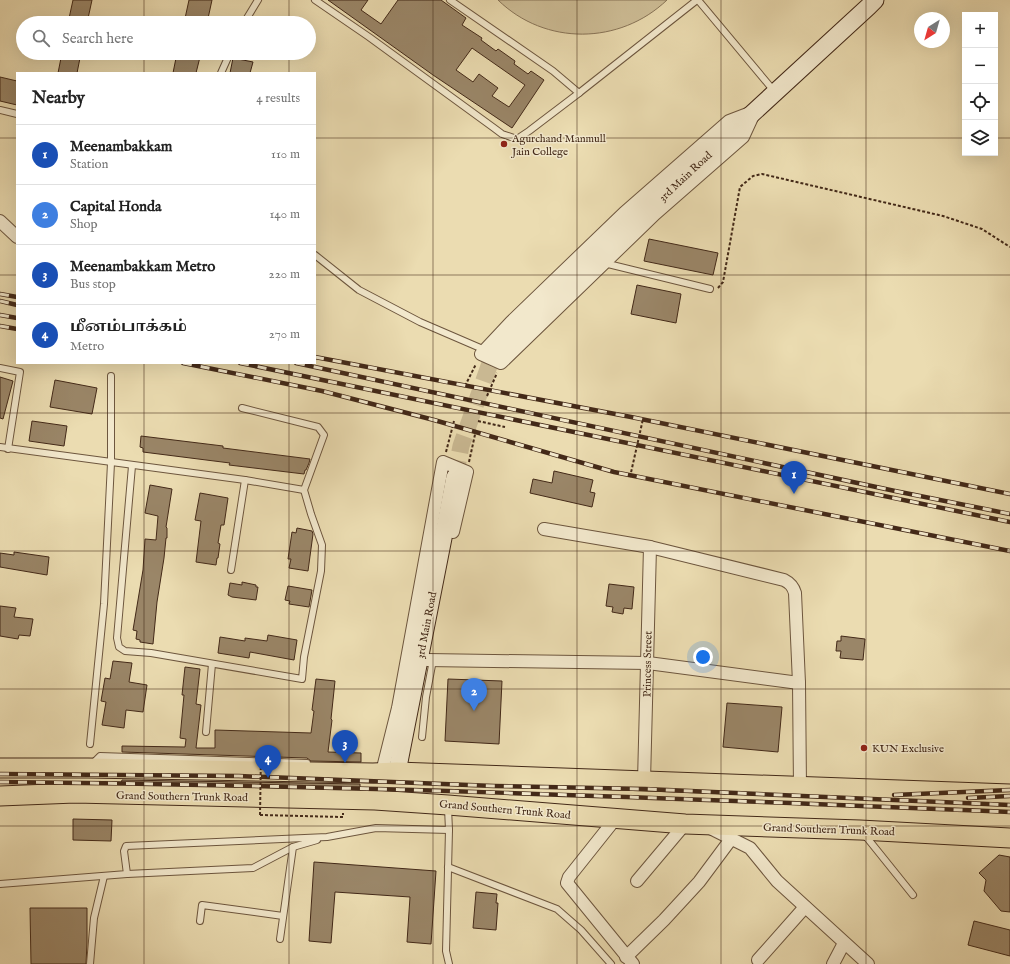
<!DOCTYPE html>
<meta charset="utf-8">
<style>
:root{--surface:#fff;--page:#f6f6f6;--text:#222;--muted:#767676;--line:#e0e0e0;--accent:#b45309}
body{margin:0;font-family:"IM FELL English","Noto Serif Tamil",serif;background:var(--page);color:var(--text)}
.controls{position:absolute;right:12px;top:12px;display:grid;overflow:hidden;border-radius:0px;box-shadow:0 4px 16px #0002}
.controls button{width:36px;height:36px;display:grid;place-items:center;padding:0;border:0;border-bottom:1px solid var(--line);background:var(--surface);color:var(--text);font:20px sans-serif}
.compass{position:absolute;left:914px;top:12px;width:36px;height:36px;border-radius:50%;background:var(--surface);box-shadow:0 4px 16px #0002;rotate:217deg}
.you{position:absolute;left:703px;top:657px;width:14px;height:14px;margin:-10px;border:3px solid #fff;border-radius:50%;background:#1a73e8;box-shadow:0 0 0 6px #1a73e833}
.badge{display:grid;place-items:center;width:26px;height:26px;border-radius:50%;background:var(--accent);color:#fff;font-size:13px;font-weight:700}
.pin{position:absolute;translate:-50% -33px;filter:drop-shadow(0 1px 2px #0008)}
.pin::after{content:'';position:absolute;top:21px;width:14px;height:12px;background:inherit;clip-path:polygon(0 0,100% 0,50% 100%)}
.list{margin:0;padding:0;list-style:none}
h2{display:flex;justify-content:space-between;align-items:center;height:52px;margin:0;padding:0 16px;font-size:17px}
h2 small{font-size:13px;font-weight:400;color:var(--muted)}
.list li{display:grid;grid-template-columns:26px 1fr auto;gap:12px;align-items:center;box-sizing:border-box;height:60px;padding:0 16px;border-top:1px solid var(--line)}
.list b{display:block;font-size:15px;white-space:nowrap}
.list p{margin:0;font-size:13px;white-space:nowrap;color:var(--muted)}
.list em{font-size:13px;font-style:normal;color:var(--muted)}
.icon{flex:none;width:22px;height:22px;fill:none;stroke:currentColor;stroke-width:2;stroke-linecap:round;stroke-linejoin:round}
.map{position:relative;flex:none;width:1010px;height:964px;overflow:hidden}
.search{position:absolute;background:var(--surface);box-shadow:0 4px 16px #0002;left:16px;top:16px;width:300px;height:44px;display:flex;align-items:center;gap:10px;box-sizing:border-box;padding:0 14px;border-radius:22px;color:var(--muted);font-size:15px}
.panel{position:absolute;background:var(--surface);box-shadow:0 4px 16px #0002;left:16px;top:72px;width:300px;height:292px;border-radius:0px}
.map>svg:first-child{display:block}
.green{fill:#cebe97;stroke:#887458}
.building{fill:#9a8668;stroke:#432918;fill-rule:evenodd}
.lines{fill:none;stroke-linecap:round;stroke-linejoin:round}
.secondary-tunnel{stroke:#c9b892;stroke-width:17;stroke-dasharray:17 8;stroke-linecap:butt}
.lane-casing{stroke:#6d563e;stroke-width:8}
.street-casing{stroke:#6d563e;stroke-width:14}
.secondary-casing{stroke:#432918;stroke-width:19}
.primary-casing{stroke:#432918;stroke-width:21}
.path{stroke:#432918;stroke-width:2;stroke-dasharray:3 2;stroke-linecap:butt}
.lane{stroke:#f2e8cc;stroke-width:6}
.street{stroke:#f2e8cc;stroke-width:12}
.secondary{stroke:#f2e8cc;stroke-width:17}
.primary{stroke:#ebdcb1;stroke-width:19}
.rail-casing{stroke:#432918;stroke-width:4.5}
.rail{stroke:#f2e8cc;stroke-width:3;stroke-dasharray:9;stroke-linecap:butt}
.path-bridge{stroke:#432918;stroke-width:2;stroke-dasharray:3 2;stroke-linecap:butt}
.grid{fill:none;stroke:#432918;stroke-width:1;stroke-opacity:0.55}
.poi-dot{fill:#8f2418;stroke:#f2e8cc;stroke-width:1.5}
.labels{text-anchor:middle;stroke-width:3;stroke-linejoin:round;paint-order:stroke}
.poi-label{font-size:11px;fill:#432918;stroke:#f2e8cc;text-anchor:start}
.street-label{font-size:11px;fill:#432918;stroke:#f2e8cc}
</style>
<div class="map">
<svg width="1010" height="964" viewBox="0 0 1010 964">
<rect width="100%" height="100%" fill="#ebdcb1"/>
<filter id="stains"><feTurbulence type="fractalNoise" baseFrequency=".005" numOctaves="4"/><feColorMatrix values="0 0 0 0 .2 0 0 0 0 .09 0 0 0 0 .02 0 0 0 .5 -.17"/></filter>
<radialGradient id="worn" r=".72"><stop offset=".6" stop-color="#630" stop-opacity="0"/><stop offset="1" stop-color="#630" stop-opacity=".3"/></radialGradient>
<!-- green -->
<path class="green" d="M498 0H667C620 45 545 46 498 0Z"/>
<!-- building -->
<g class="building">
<path d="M73 0H92L87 23H68Z"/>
<path d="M189 0H212L207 23H184Z"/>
<path d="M328 0H368L361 10 381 24 398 0H441L466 18 462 25 482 38 481 40 496 51 498 49 515 61 514 64 528 74 531 71 544 80 512 128 433 75ZM472 48 525 85 509 107 492 96 498 88 479 74 473 82 456 70Z"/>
<path d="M62 53H81L77 73H58Z"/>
<path d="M177 53H201L196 73H173Z"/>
<path d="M233 58 253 62 250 73H230Z"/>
<path d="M0 77 17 81V105L0 101Z"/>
<path d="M649 239 718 253 713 275 644 261Z"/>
<path d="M637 285 681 294 676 323 631 314Z"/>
<path d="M0 377 13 381 3 419 0 418Z"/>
<path d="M55 380 97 388 92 414 50 407Z"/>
<path d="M32 421 67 426 64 446 29 441Z"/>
<path d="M141 436 223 446V448L310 459 309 463 306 470H305L304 474 229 465 230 463 143 452V448L140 447Z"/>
<path d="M554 471 593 480 590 492 595 493 592 507 530 493 533 479 552 483Z"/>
<path d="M150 485 172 489 166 527 167 528V538H166L164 558 157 602 153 644 140 642V640L136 639 137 631 133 630 143 570 145 539 156 540 158 516 145 513Z"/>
<path d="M200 493 228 498 224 525H221L218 543 220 544 218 558H217L216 565 196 562 201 521 195 520Z"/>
<path d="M297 528 312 531 313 534 308 571 289 568 291 559H288L292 532 296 533Z"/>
<path d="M14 552 49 557 47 575 0 567V553L14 555Z"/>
<path d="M242 582 256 585V587H258L256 600 232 597 228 595 230 583 242 585Z"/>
<path d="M609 584 634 587 632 609 624 608 623 614 612 612 613 607 606 606Z"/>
<path d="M288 586 312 590 309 607 289 604 290 601 285 600Z"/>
<path d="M0 606 16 608 14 617 33 619 30 636 19 635 18 639 0 636Z"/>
<path d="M268 635 297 640 294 660 250 652 249 658 218 653 220 637 245 641V638L267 641Z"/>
<path d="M841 636 865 639 863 660 840 658 841 651H836L837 641H841Z"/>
<path d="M113 661 132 663 129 682 147 685 143 712 126 710 124 728 102 725 106 702 101 701 105 678 110 679Z"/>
<path d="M185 667 200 669 196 704 201 705 196 748H215V730L311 733 314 711 312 710 316 679 335 681 331 719 332 720 328 752 361 753V762L311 761 307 758 122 752V746L185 747 186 739 180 738 184 695H182Z"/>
<path d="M448 679 502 681 499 744 445 741Z"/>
<path d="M727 703 782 707 778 752 723 747Z"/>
<path d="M122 780 360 784V789L121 783Z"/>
<path d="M73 819 112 820 111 841 73 840Z"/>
<path d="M999 855 1010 857V912L1001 911 984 891 986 880 979 873Z"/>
<path d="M314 862 436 871 431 944 407 942 410 897 335 892 331 943 309 941Z"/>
<path d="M476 892 497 894 496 903H498L496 930 473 928Z"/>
<path d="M30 908H87V943L86 964H31Z"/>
<path d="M974 921 1010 930V956L968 945Z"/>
</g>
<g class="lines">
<!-- secondary-tunnel -->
<path class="secondary-tunnel" d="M455 477 461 446 489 366 496 353"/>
<!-- lane casing -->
<g class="lane-casing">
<g id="lane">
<path d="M315 0 369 37 494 128 502 134 517 139 529 131 579 93 553 71 450 0"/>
<path d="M698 0 774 91"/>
<path d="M244 23 258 0"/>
<path d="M221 73 230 53"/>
<path d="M579 93 697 0"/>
<path d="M0 110 17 114"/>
<path d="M315 255 359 290 420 322 485 350"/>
<path d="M604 263 710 289"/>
<path d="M0 368 20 372 8 449"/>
<path d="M0 447 245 480 304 490"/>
<path d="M132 466 117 638 119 647 125 651 151 653 302 679 304 657 321 571 322 545 311 514 304 490 324 435 318 427 242 408"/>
<path d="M231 570 245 480"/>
<path d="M206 732 212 664"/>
<path d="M422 737 426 697 433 660"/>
<path d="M90 744 104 604 111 463V376"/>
<path d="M92 764 100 756 307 763"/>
<path d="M448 808 449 830 446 951 449 964"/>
<path d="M864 834 913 895"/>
<path d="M448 867 557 909 581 930 611 964"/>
<path d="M127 874 253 868 293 847 317 840"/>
<path d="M0 884 127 874 124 851 126 846 327 837 376 828 449 830"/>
<path d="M200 921 202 905 283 916"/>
<path d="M280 939 293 847"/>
<path d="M90 964 94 918 104 876"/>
</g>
</g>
<!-- street casing -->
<g class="street-casing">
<g id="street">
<path d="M755 111 743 137 655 214 501 363 481 354 511 322 624 213 729 121Z"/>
<path d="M0 221 17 237"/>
<path d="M544 529 650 547 784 580C790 583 793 586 795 593L799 683 800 787"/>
<path d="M427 660 648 663 799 683"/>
<path d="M382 772 398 708 443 462 467 472 453 532"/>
<path d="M644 781 650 547"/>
<path d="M616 818 569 877 567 883 633 964"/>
<path d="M710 828 750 848 777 881 868 964"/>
<path d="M637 881 685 824"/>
<path d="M626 957 664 920 699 882 731 839"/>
<path d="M758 960 805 907"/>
<path d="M833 964 844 943"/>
</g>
</g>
<!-- secondary casing -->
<g class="secondary-casing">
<g id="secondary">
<path d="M496 353 593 260 868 7 875 0"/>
<path d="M397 772 455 477"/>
</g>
</g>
<!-- primary casing -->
<g class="primary-casing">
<g id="primary">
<path d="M0 768H88L373 773 397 772 1010 794"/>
<path d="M0 796 75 793 375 800 448 805 685 824 860 830 1010 838"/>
</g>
</g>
<!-- path -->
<g class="path">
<path d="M718 288 723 282 740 187 753 176 762 174 943 216 982 229 1010 247"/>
<path d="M465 386 476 364"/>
<path d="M487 396 497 373"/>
<path d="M478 421 505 427"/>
<path d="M446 452 454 421"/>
<path d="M469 462 476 430"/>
<path d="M260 815 343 817V813"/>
</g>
<!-- lane -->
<use href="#lane" class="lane"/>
<!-- street -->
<use href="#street" class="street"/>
<!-- secondary -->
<use href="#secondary" class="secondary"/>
<!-- primary -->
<use href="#primary" class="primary"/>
<!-- rail casing -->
<g class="rail-casing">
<g id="rail">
<path d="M0 294 17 297"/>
<path d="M0 301 17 305"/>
<path d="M0 315 17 318"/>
<path d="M0 326 17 329"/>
<path d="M315 357 631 417 1010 494"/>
<path d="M183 363 322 391 434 420 614 472 1010 551"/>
<path d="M240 363 1010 522"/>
<path d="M296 363 895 491 1010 514"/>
<path d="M0 774 239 776 494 786 645 789 1010 805"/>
<path d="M0 782C337 785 673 798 1010 812"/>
<path d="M894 795 1010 790"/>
<path d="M968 798 1010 796"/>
</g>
</g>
<!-- rail -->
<use href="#rail" class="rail"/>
<!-- path-bridge -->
<g class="path-bridge">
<path d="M630 477 643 419"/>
<path d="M260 815 261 753"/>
</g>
</g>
<!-- grid -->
<path class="grid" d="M144 0V23M289 0V23M433 0V964M577 0V964M721 0V964M866 0V964M144 53V73M289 53V73M0 138H17M315 138H965M995 138H1010M0 275H17M315 275H1010M144 363V964M289 363V964M0 413H1010M0 551H1010M0 689H1010M0 826H1010"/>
<!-- markers -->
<g class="poi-dot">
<circle cx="504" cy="144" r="4"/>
<circle cx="864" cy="748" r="4"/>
</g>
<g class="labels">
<!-- poi labels -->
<g class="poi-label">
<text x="512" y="142">Agurchand Manmull<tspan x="512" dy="13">Jain College</tspan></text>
<text x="872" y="752">KUN Exclusive</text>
</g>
<!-- street labels -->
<g class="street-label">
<text transform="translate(685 176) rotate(-43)" y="4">3rd Main Road</text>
<text transform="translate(426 625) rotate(-79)" y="4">3rd Main Road</text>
<text transform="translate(647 664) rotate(-89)" y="4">Princess Street</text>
<text transform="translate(182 796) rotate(1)" y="4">Grand Southern Trunk Road</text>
<text transform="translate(505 809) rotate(5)" y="4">Grand Southern Trunk Road</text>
<text transform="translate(829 829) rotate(2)" y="4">Grand Southern Trunk Road</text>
</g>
</g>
<rect width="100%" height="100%" filter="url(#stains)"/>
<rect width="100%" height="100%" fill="url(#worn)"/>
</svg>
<div class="controls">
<button>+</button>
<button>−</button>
<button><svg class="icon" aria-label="locate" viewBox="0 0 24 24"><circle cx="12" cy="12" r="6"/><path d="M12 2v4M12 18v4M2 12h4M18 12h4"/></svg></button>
<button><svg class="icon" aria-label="layers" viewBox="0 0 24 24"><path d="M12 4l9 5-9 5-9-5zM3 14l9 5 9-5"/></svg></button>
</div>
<svg class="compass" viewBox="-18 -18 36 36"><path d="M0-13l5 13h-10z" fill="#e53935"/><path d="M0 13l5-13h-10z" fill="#767676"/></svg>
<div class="you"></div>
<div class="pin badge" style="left:794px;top:494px;background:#1a4fb4">1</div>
<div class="pin badge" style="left:474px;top:711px;background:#3f7fe0">2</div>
<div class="pin badge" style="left:345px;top:763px;background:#1a4fb4">3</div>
<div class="pin badge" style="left:268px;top:778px;background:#1a4fb4">4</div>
<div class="search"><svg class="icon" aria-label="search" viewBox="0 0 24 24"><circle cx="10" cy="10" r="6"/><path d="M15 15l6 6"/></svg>Search here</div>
<section class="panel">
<h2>Nearby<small>4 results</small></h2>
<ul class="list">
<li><span class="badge" style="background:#1a4fb4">1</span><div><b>Meenambakkam</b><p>Station</p></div><em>110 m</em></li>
<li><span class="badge" style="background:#3f7fe0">2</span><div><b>Capital Honda</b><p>Shop</p></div><em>140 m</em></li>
<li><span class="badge" style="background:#1a4fb4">3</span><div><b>Meenambakkam Metro</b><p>Bus stop</p></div><em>220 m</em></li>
<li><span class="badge" style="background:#1a4fb4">4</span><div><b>மீனம்பாக்கம்</b><p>Metro</p></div><em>270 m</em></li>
</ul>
</section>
</div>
